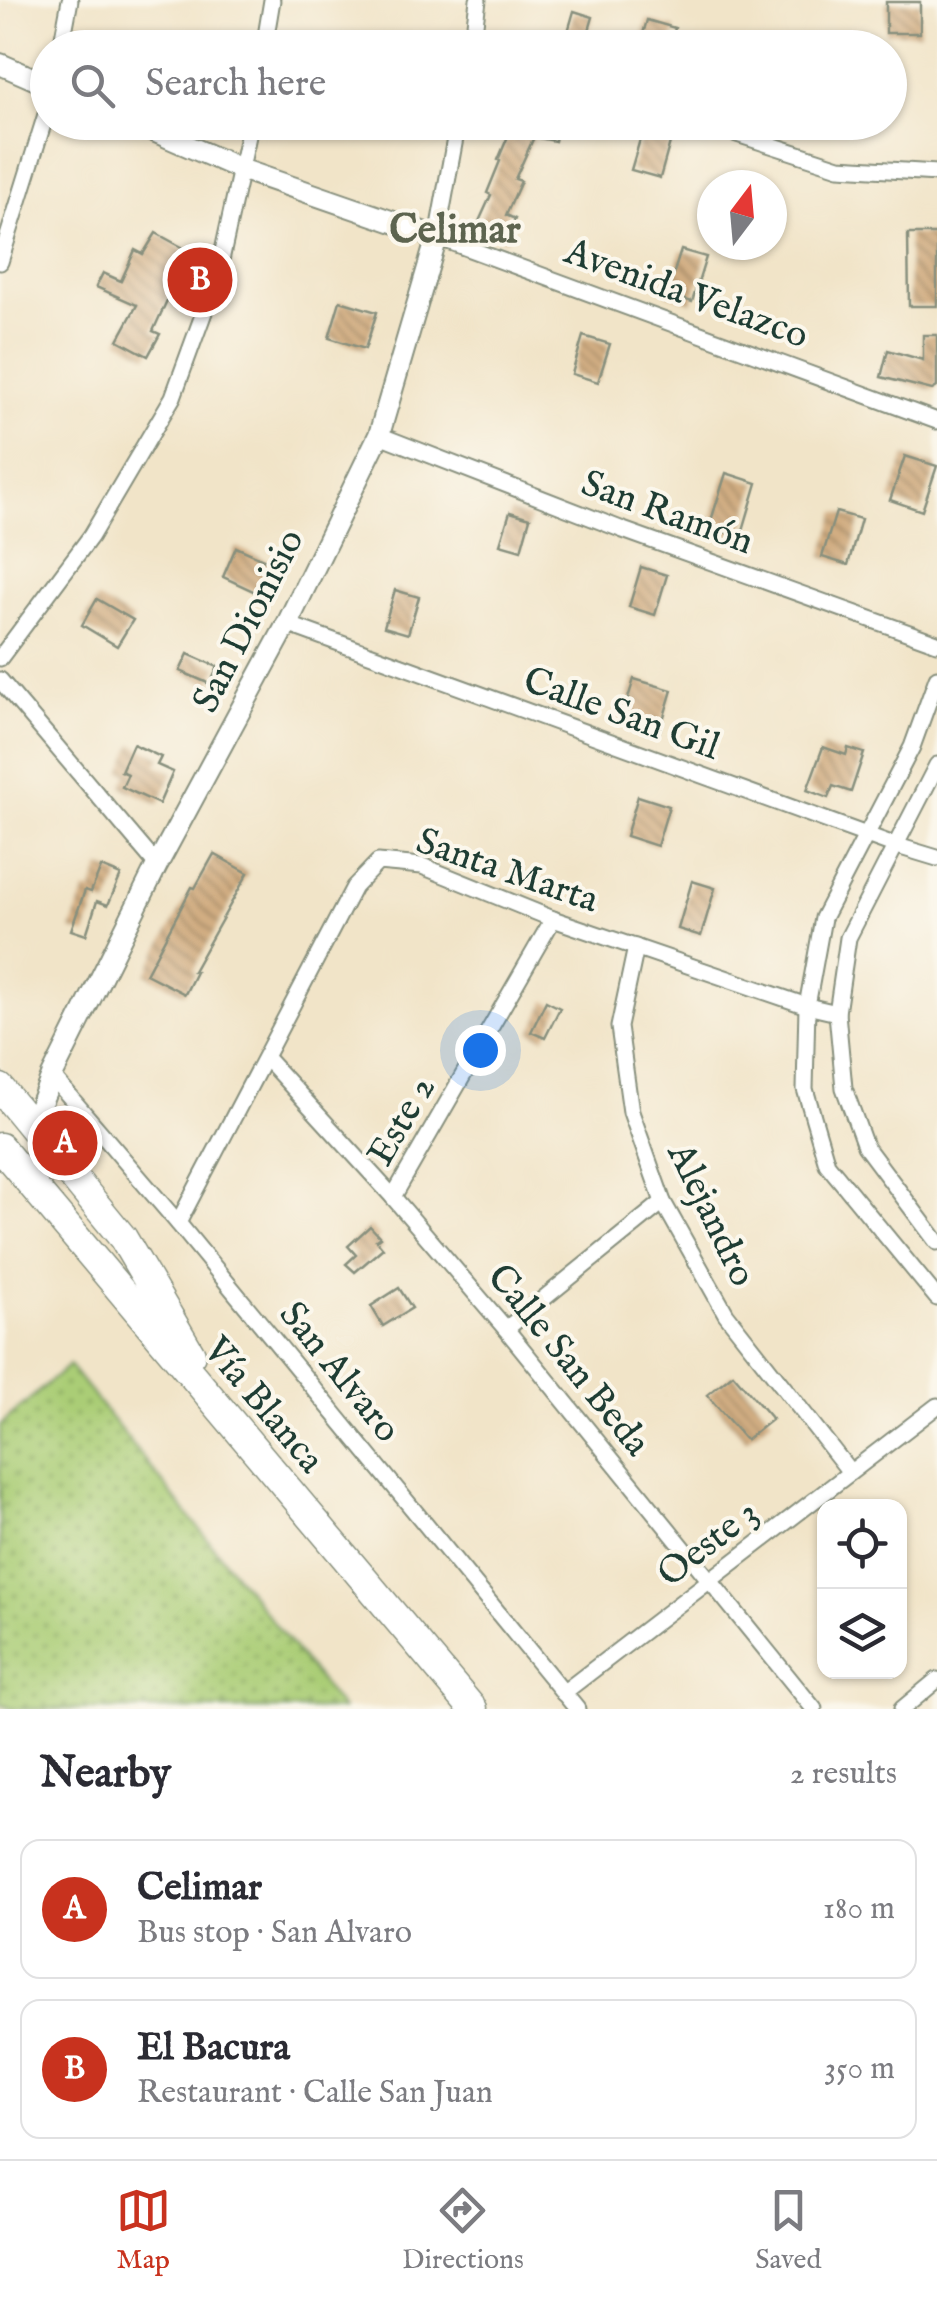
<!DOCTYPE html>
<meta charset="utf-8">
<style>
:root{--surface:#fff;--page:#f2f2f3;--text:#2b2b33;--muted:#7c7c81;--line:#e1e1e2;--accent:#c8321e}
body{margin:0;font-family:"IM FELL English",serif;background:var(--page);color:var(--text)}
.controls{position:absolute;right:30px;bottom:30px;display:grid;overflow:hidden;border-radius:20px;box-shadow:0 2px 8px #0004}
.controls button{width:90px;height:90px;display:grid;place-items:center;padding:0;border:0;border-bottom:2px solid var(--line);background:var(--surface);color:var(--text);font:50px sans-serif}
.compass{position:absolute;left:697px;top:170px;width:90px;height:90px;border-radius:50%;background:var(--surface);box-shadow:0 2px 8px #0004;rotate:16deg}
.you{position:absolute;left:480px;top:1050px;width:35px;height:35px;margin:-25px;border:8px solid #fff;border-radius:50%;background:#1a73e8;box-shadow:0 0 0 15px #1a73e833}
.badge{display:grid;place-items:center;width:65px;height:65px;border-radius:50%;background:var(--accent);color:#fff;font-size:32px;font-weight:700}
.pin{position:absolute;translate:-50% -50%;border:5px solid #fff;box-shadow:0 2px 10px #0006}
.list{margin:0;padding:0;list-style:none}
h2{display:flex;justify-content:space-between;align-items:center;height:130px;margin:0;padding:0 40px;font-size:42px}
h2 small{font-size:32px;font-weight:400;color:var(--muted)}
.list li{display:grid;grid-template-columns:65px 1fr auto;gap:30px;align-items:center;box-sizing:border-box;height:140px;margin:0 20px 20px;padding:0 20px;border:2px solid var(--line);border-radius:20px}
.list b{display:block;font-size:38px;white-space:nowrap}
.list p{margin:0;font-size:32px;white-space:nowrap;color:var(--muted)}
.list em{font-size:32px;font-style:normal;color:var(--muted)}
.icon{flex:none;width:55px;height:55px;fill:none;stroke:currentColor;stroke-width:2;stroke-linecap:round;stroke-linejoin:round}
.map{position:relative;flex:none;width:937px;height:1709px;overflow:hidden}
.search{position:absolute;background:var(--surface);box-shadow:0 2px 8px #0004;left:30px;right:30px;top:30px;height:110px;display:flex;align-items:center;gap:25px;box-sizing:border-box;padding:0 35px;border-radius:55px;color:var(--muted);font-size:38px}
.sheet{height:450px;background:var(--surface)}
nav{display:flex;justify-content:space-around;align-items:center;box-sizing:border-box;height:140px;border-top:2px solid var(--line);background:var(--surface);font-size:28px;color:var(--muted)}
nav a{display:grid;justify-items:center;gap:5px}
nav .on{color:var(--accent)}
.map>svg:first-child{display:block}
.grass{fill:url(#grass-dots);stroke:#648555;stroke-width:2.5}
.building{fill:url(#building-back-hatch)}
.lines{fill:none;stroke-linecap:round;stroke-linejoin:round}
.street-casing{stroke:#88907e;stroke-width:19}
.secondary-casing{stroke:#88907e;stroke-width:24}
.highway-casing{stroke:#88907e;stroke-width:31}
.street{stroke:#fff;stroke-width:15}
.secondary{stroke:#fff;stroke-width:20}
.highway{stroke:#fff;stroke-width:28}
.labels{text-anchor:middle;stroke-width:8;stroke-linejoin:round;paint-order:stroke}
.street-label{font-size:38px;fill:#1f3d34;stroke:#fbf7ec}
.neighbourhood-label{font-size:40px;font-weight:bold;fill:#5d644f;stroke:#fbf7ec}
</style>
<div class="map">
<svg width="937" height="1709" viewBox="0 0 937 1709">
<defs>
<pattern id="grass-dots" width="8" height="8" patternUnits="userSpaceOnUse" patternTransform="scale(2.5)"><rect width="8" height="8" fill="#aacd76"/><path d="M2 2h.1M6 6h.1" fill="none" stroke="#8aa862" stroke-width="1.8" stroke-linecap="round"/></pattern>
<pattern id="building-back-hatch" width="6" height="6" patternUnits="userSpaceOnUse" patternTransform="scale(2.5)"><rect width="6" height="6" fill="#d1ad82"/><path d="M-1 5l2 2M0 0l6 6M5-1l2 2" fill="none" stroke="#a98e6b"/></pattern>
</defs>
<rect width="100%" height="100%" fill="#fbf7ec"/>
<filter id="ink" filterUnits="userSpaceOnUse"><feTurbulence type="fractalNoise" baseFrequency=".01" numOctaves="2"/><feDisplacementMap in="SourceGraphic" scale="20" xChannelSelector="R" yChannelSelector="G"/><feConvolveMatrix kernelMatrix="1 2 1 2 8 2 1 2 1" color-interpolation-filters="sRGB"/></filter>
<filter id="wash" filterUnits="userSpaceOnUse"><feTurbulence type="fractalNoise" baseFrequency=".0048" numOctaves="4" result="noise"/><feDisplacementMap in="SourceGraphic" scale="40" xChannelSelector="R" yChannelSelector="G"/><feGaussianBlur stdDeviation="2.25" result="paint"/><feColorMatrix in="noise" values="0 0 0 0 0 0 0 0 0 0 0 0 0 0 0 0 0 1.4 0 .05"/><feComposite in="paint" operator="in"/></filter>
<g filter="url(#wash)">
<rect width="100%" height="100%" fill="#f1e4c8"/>
<!-- grass -->
<path class="grass" d="M69 1365 342 1709H14L0 1705V1425Z"/>
<g id="blocks">
<!-- building -->
<g class="building">
<rect x="886" y="2" width="34" height="31"/>
<path d="M574 11 593 17 584 47 565 42Z"/>
<path d="M647 20 675 28 670 48H639Z"/>
<path d="M514 122H559L555 141 534 137 515 179 521 181 506 215 515 219 505 241 476 228 491 195 487 193 500 161 498 160Z"/>
<path d="M644 126 672 135 660 178 631 170Z"/>
<path d="M156 233 187 250 169 283 174 285 153 331 160 334 148 356 118 340 137 305 96 287 103 273 121 281 135 250 143 254Z"/>
<path d="M908 234H937V306H909Z"/>
<path d="M681 250 706 257 692 302 667 294Z"/>
<path d="M340 301 377 312 365 349 329 338Z"/>
<path d="M923 335H937V387L932 390 881 377 888 350 923 360Z"/>
<path d="M583 336 610 344 598 382 572 374Z"/>
<path d="M905 456 937 466 922 511 890 500Z"/>
<path d="M726 473 757 483 741 537 709 527Z"/>
<path d="M510 512 530 518 521 550 500 544Z"/>
<path d="M836 512 861 519 848 565 822 557Z"/>
<path d="M236 547 279 566 266 597 223 577Z"/>
<path d="M641 567 667 575 655 615 629 607Z"/>
<path d="M395 590 419 597 408 634 384 627Z"/>
<path d="M97 599 133 620 117 646 82 625Z"/>
<path d="M188 654 218 667 210 684 180 671Z"/>
<path d="M634 679 672 690 659 733 621 721Z"/>
<path d="M133 744 161 757 157 765 173 772 159 804 122 787 128 774 121 771Z"/>
<path d="M823 747 846 755 848 748 864 753 851 792 833 786 828 798 807 790Z"/>
<path d="M638 796 669 806 657 846 626 836Z"/>
<path d="M214 854 248 873 193 971 196 972 185 994 146 974 192 887 195 888Z"/>
<path d="M101 867 121 875 108 905 97 901 86 935 71 930 85 890 91 892Z"/>
<path d="M692 881 715 888 701 936 678 929Z"/>
<path d="M546 1001 560 1008 545 1038 531 1032Z"/>
<path d="M370 1226 380 1237 376 1240 383 1248 355 1272 346 1264 356 1255 348 1246Z"/>
<path d="M399 1288 412 1308 383 1326 371 1306Z"/>
<path d="M733 1374 772 1419 746 1440 707 1395Z"/>
</g>
</g>
</g>
<g filter="url(#ink)">
<use href="#blocks" fill-opacity="0" stroke="#88907e" stroke-width="2.5"/>
<g class="lines">
<!-- street casing -->
<g class="street-casing">
<g id="street">
<path d="M61 48 70 0"/>
<path d="M264 48 272 0"/>
<path d="M472 48 478 0"/>
<path d="M458 122 437 237 937 421"/>
<path d="M700 122 839 167 937 173"/>
<path d="M0 262 48 108"/>
<path d="M379 435 623 530 937 643"/>
<path d="M287 624 894 845 937 858"/>
<path d="M0 658 91 536 173 397 218 274 251 122"/>
<path d="M937 678 912 747 823 918 807 1006 805 1089 827 1164 937 1298"/>
<path d="M0 680 157 865"/>
<path d="M937 765 848 938 837 1013 844 1088 865 1146 937 1242"/>
<path d="M636 947 619 1027 631 1112 663 1202 726 1314 850 1472"/>
<path d="M266 1058 393 1197 506 1329 814 1709"/>
<path d="M52 1076 178 1223 577 1709"/>
<path d="M393 1197 553 919"/>
<path d="M178 1223 354 887 378 862 422 866 553 919 807 1006 837 1013"/>
<path d="M506 1329 663 1202"/>
<path d="M563 1693 937 1406"/>
<path d="M902 1709 937 1680"/>
</g>
</g>
<!-- secondary casing -->
<g class="secondary-casing">
<g id="secondary">
<path d="M0 64 48 85"/>
<path d="M32 1125 52 1076 157 865 287 624 379 435 437 237 243 170 133 122"/>
</g>
</g>
<!-- highway casing -->
<g class="highway-casing">
<g id="highway">
<path d="M0 1088 123 1238 191 1354"/>
<path d="M0 1147 473 1709"/>
</g>
</g>
<!-- street -->
<use href="#street" class="street"/>
<!-- secondary -->
<use href="#secondary" class="secondary"/>
<!-- highway -->
<use href="#highway" class="highway"/>
</g>
</g>
<g class="labels">
<!-- street labels -->
<g class="street-label">
<text transform="translate(687 292) rotate(20)" y="13">Avenida Velazco</text>
<text transform="translate(668 511) rotate(20)" y="13">San Ramón</text>
<text transform="translate(247 620) rotate(-63)" y="13">San Dionisio</text>
<text transform="translate(622 712) rotate(20)" y="13">Calle San Gil</text>
<text transform="translate(508 869) rotate(19)" y="13">Santa Marta</text>
<text transform="translate(400 1120) rotate(-60)" y="13">Este 2</text>
<text transform="translate(713 1214) rotate(64)" y="13">Alejandro</text>
<text transform="translate(570 1359) rotate(51)" y="13">Calle San Beda</text>
<text transform="translate(341 1371) rotate(51)" y="13">San Alvaro</text>
<text transform="translate(265 1404) rotate(50)" y="13">Vía Blanca</text>
<text transform="translate(707 1542) rotate(-38)" y="13">Oeste 3</text>
</g>
<!-- neighbourhood labels -->
<g class="neighbourhood-label">
<text x="455" y="242">Celimar</text>
</g>
</g>
</svg>
<div class="controls">
<button><svg class="icon" aria-label="locate" viewBox="0 0 24 24"><circle cx="12" cy="12" r="6"/><path d="M12 2v4M12 18v4M2 12h4M18 12h4"/></svg></button>
<button><svg class="icon" aria-label="layers" viewBox="0 0 24 24"><path d="M12 4l9 5-9 5-9-5zM3 14l9 5 9-5"/></svg></button>
</div>
<svg class="compass" viewBox="-18 -18 36 36"><path d="M0-13l5 13h-10z" fill="#e53935"/><path d="M0 13l5-13h-10z" fill="#7c7c81"/></svg>
<div class="you"></div>
<div class="pin badge" style="left:65px;top:1143px">A</div>
<div class="pin badge" style="left:200px;top:280px">B</div>
<div class="search"><svg class="icon" aria-label="search" viewBox="0 0 24 24"><circle cx="10" cy="10" r="6"/><path d="M15 15l6 6"/></svg>Search here</div>
</div>
<section class="sheet">
<h2>Nearby<small>2 results</small></h2>
<ul class="list">
<li><span class="badge">A</span><div><b>Celimar</b><p>Bus stop · San Alvaro</p></div><em>180 m</em></li>
<li><span class="badge">B</span><div><b>El Bacura</b><p>Restaurant · Calle San Juan</p></div><em>350 m</em></li>
</ul>
</section>
<nav>
<a class="on"><svg class="icon" aria-label="map" viewBox="0 0 24 24"><path d="M3 6l6-2 6 2 6-2v14l-6 2-6-2-6 2zM9 4v14M15 6v14"/></svg>Map</a>
<a><svg class="icon" aria-label="directions" viewBox="0 0 24 24"><path d="M12 3l9 9-9 9-9-9zM9 14v-3h6M13 9l2 2-2 2"/></svg>Directions</a>
<a><svg class="icon" aria-label="saved" viewBox="0 0 24 24"><path d="M7 4h10v16l-5-4-5 4z"/></svg>Saved</a>
</nav>
